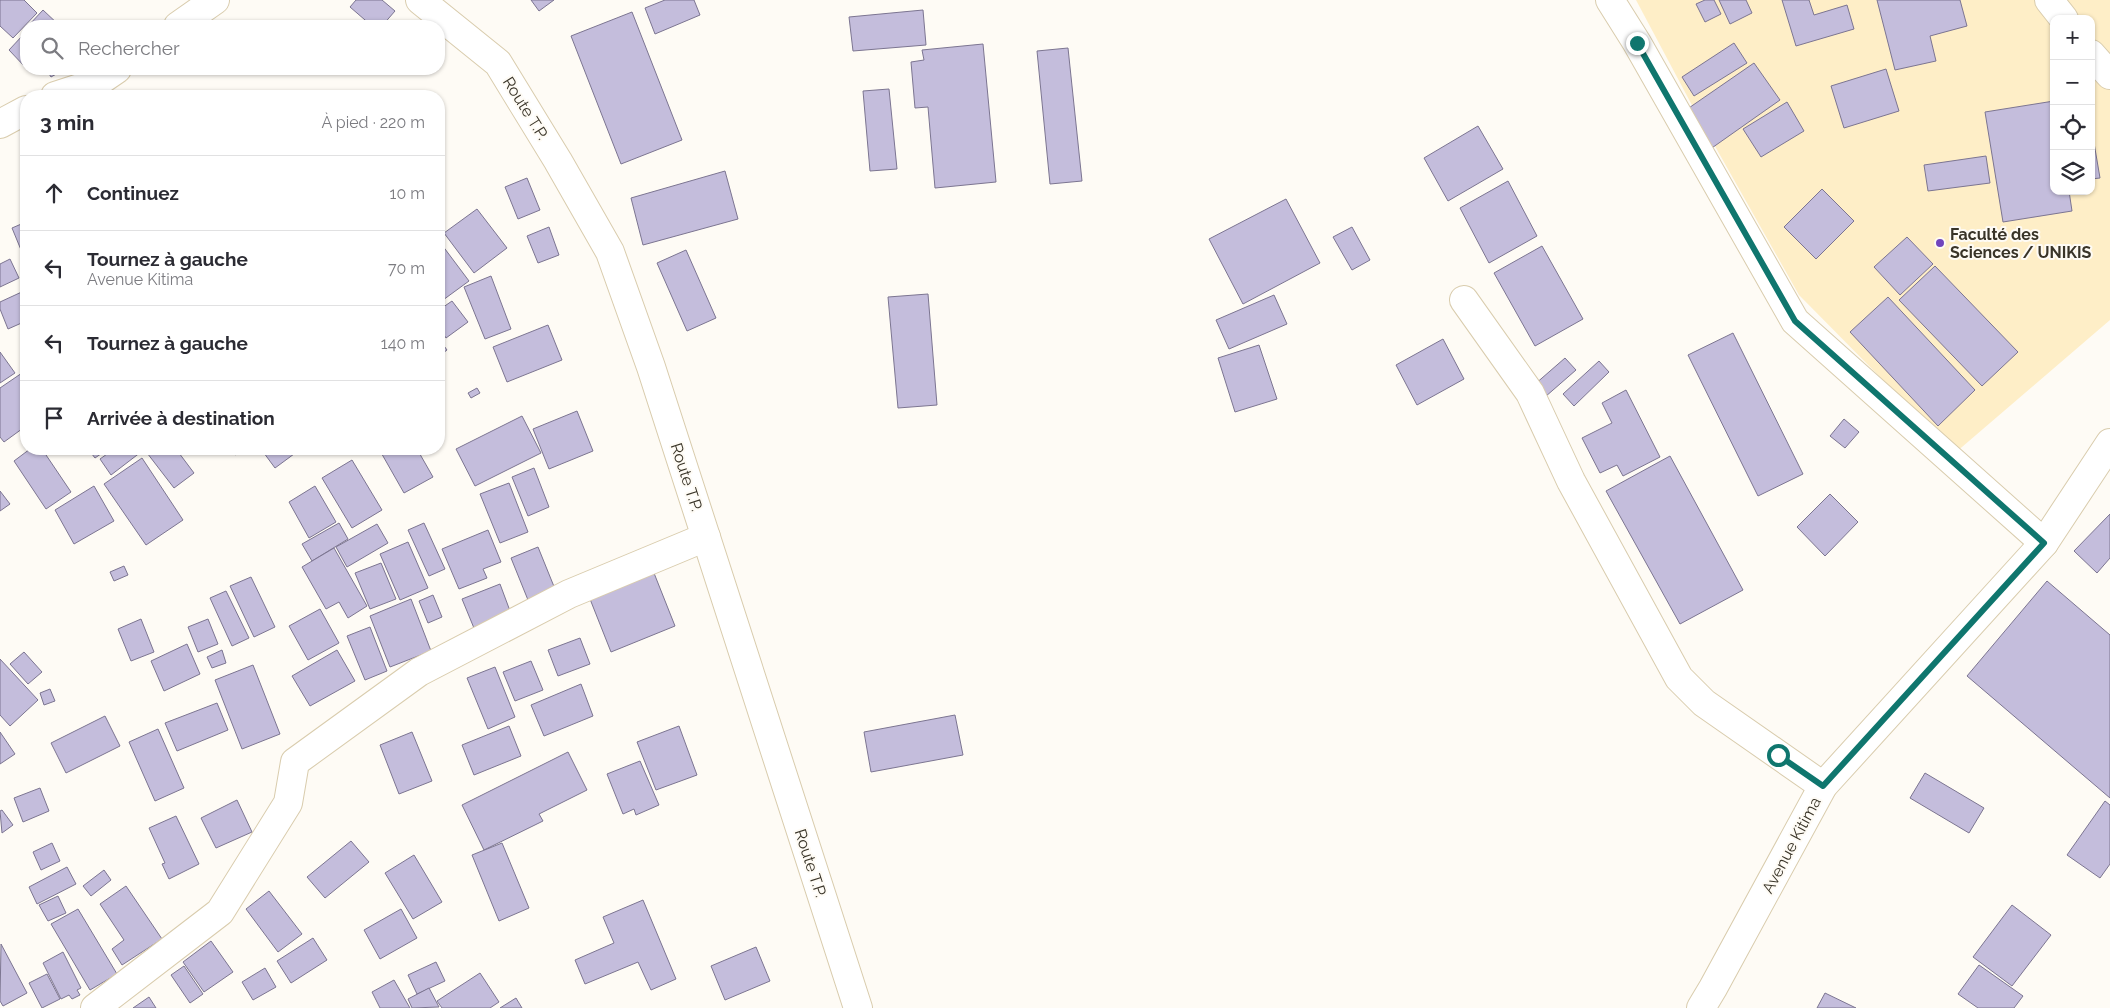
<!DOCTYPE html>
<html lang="fr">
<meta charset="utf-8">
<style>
:root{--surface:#fff;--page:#f2f2f3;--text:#2b2b33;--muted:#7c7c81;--line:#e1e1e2}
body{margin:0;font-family:Raleway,sans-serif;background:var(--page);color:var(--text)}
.controls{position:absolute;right:15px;top:15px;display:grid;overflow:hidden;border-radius:10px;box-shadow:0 1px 4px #0004}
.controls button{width:45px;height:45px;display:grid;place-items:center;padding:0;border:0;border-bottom:1px solid var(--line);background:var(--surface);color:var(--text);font:25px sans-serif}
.stop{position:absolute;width:15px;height:15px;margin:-11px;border:4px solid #0f766e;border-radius:50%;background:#fff}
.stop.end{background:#0f766e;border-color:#fff;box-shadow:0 1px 5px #0008}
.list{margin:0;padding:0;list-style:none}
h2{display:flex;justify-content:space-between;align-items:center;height:65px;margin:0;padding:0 20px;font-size:21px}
h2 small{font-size:16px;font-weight:400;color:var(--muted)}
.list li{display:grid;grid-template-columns:32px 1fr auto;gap:15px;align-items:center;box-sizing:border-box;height:75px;padding:0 20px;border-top:1px solid var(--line)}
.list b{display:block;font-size:19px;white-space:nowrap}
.list p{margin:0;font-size:16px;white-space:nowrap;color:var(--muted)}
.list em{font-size:16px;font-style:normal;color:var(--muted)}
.icon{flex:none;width:28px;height:28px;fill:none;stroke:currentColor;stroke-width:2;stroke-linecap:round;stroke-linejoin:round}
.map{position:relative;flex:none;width:2110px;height:1008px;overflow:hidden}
.search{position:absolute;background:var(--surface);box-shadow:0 1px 4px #0004;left:20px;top:20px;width:425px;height:55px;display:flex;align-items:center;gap:12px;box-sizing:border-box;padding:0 18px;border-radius:20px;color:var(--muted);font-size:19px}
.panel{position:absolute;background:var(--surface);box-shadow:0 1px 4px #0004;left:20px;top:90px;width:425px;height:365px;border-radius:20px}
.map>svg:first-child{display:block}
.built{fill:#feeec7;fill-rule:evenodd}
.building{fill:#c4bddc;stroke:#7c7591}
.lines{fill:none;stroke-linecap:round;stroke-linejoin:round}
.minor-casing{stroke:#d9ccad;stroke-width:30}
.minor{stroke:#fff;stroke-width:28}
.route{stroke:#0f766e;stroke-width:6}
.poi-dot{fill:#7145bd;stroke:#fefbf5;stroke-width:2}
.labels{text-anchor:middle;stroke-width:4;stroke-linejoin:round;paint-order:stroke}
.street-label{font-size:16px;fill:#393428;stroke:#fefbf5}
.poi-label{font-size:16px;font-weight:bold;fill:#393428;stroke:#fefbf5;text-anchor:start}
</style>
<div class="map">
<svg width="2110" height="1008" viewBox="0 0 2110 1008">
<rect width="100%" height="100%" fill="#fefbf5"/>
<!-- built -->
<path class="built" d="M1636 0H2110V320L1955 453 1799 295 1694 109ZM2054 19H2091V191H2054Z"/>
<!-- building -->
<g class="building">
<path d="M0 0H24L37 13 13 38 0 26Z"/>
<path d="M356 0H382L395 11 382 26H372L350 7Z"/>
<path d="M531 0H554L539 11Z"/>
<path d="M665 0H694L700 15 655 34 645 8Z"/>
<path d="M1705 0H1714L1721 14 1705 22 1696 4Z"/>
<path d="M1719 0H1746L1752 13 1730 24Z"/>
<path d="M1782 0H1809L1814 15 1847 5 1854 29 1796 46Z"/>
<path d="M1877 0H1960L1967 26 1930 36 1936 61 1895 70Z"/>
<path d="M43 10 60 26H28Z"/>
<path d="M923 10 926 45 853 51 849 17Z"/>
<path d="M632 12 682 140 621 164 571 36Z"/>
<path d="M23 35 26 38V68L9 50Z"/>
<path d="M1734 43 1747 63 1694 96 1682 77Z"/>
<path d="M983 44 996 182 935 188 928 107 915 108 911 62 924 60 922 50Z"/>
<path d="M1068 48 1082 181 1050 184 1037 51Z"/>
<path d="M1754 63 1780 100 1709 150 1683 112Z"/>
<path d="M46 69H65L51 77Z"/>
<path d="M1886 69 1899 111 1844 128 1831 86Z"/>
<path d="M889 89 897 169 870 171 863 91Z"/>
<path d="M2054 101V191H2069L2072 211 2003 222 1985 112Z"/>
<path d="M1787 102 1804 131 1761 157 1743 129Z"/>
<path d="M1478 126 1503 169 1448 201 1424 158Z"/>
<path d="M2091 137H2093L2100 178 2091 179Z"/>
<path d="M1986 156 1990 183 1928 191 1924 165Z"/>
<path d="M725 171 738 219 643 245 631 198Z"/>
<path d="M527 178 540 210 518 219 505 187Z"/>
<path d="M1508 181 1537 236 1489 263 1460 208Z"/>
<path d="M1822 189 1854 221 1816 259 1784 227Z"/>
<path d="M1286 199 1320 263 1243 304 1209 239Z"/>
<path d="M477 209 507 248 474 273 444 233Z"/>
<path d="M26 222V262L12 228Z"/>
<path d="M549 227 559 255 538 263 527 236Z"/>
<path d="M1352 227 1370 260 1352 270 1333 237Z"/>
<path d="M1907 237 1933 264 1900 295 1874 267Z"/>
<path d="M439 241 469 281 443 300 439 294Z"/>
<path d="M1542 246 1583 319 1535 346 1494 273Z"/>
<path d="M686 250 716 318 687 331 657 263Z"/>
<path d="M10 259 19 278 0 287V264Z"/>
<path d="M1935 266 2018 352 1982 386 1899 300Z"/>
<path d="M491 276 511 329 485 339 464 287Z"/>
<path d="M26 290V321L8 329 0 309V302Z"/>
<path d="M928 294 937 405 898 408 888 297Z"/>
<path d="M1274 295 1287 324 1229 349 1216 320Z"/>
<path d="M1888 297 1975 390 1938 426 1850 332Z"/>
<path d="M452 301 468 322 446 338 439 327V310Z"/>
<path d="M548 325 562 360 507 382 493 347Z"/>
<path d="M1733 333 1803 474 1758 496 1688 355Z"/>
<path d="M439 339 447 350 439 356Z"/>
<path d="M1443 339 1464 379 1417 405 1396 365Z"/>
<path d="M1259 345 1277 399 1235 412 1218 358Z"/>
<path d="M0 352 15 373 0 383Z"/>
<path d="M1565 358 1576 370 1545 397 1534 385Z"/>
<path d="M1599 361 1609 372 1574 406 1563 394Z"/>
<path d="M22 373 26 379V426L4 442 0 437V388Z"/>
<path d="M477 388 480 393 471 398 468 393Z"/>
<path d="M1626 390 1660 457 1623 476 1617 465 1600 473 1582 438 1612 423 1602 403Z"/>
<path d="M577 411 593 451 549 469 533 429Z"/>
<path d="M522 416 541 453 475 486 456 449Z"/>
<path d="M1844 419 1859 432 1845 448 1830 436Z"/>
<path d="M30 449H42L71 492 46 509 14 461Z"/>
<path d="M88 449H108L95 458Z"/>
<path d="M114 449H139L141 452 111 475 100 459Z"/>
<path d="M144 449H176L194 473 174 488Z"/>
<path d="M230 449H244L235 455Z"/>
<path d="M261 449H290L294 454 275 468Z"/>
<path d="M379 449H417L433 477 404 493Z"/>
<path d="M1670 456 1743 590 1680 624 1606 491Z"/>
<path d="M142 458 183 520 146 545 104 484Z"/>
<path d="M352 460 382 510 352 528 322 478Z"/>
<path d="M534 468 549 507 528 516 512 477Z"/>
<path d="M509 483 528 532 500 543 480 494Z"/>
<path d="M94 486 114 521 74 544 55 510Z"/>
<path d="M315 486 336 522 309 538 289 502Z"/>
<path d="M0 491 10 504 0 511Z"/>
<path d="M1830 494 1858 522 1825 556 1797 527Z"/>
<path d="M2110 514V558L2097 573 2074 551Z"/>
<path d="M339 523 348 539 312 561 302 544Z"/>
<path d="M424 523 445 569 429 576 408 530Z"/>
<path d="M377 524 388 543 347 567 336 547Z"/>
<path d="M488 530 501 562 483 569 487 578 459 589 442 549Z"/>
<path d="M408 542 428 588 400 600 380 554Z"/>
<path d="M538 547 555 589 528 600 511 558Z"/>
<path d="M334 548 367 606 348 618 339 602 326 609 302 567Z"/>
<path d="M381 563 396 599 370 609 355 573Z"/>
<path d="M124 566 128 575 114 581 110 572Z"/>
<path d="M652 568 675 626 611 652 588 594Z"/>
<path d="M251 577 275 627 254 637 230 586Z"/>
<path d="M2047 581 2110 635V798L1967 676Z"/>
<path d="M500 584 513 619 476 633 462 599Z"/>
<path d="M226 591 249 638 232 646 210 598Z"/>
<path d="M433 595 442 617 428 623 419 601Z"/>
<path d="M411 599 431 651 390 667 370 616Z"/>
<path d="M320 609 339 643 308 660 289 626Z"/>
<path d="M141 619 154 652 131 661 118 629Z"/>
<path d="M208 619 218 644 198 652 188 627Z"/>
<path d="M370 627 387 671 365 680 347 636Z"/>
<path d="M580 638 590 664 558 676 548 650Z"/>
<path d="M187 644 200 674 164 691 151 661Z"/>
<path d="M222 650 226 663 212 668 207 657Z"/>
<path d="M337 650 355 681 310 706 292 676Z"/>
<path d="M24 652 42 672 28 684 10 664Z"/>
<path d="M0 659 38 700 10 726 0 715Z"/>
<path d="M531 661 543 690 515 701 503 672Z"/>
<path d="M253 665 280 734 242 749 215 680Z"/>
<path d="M495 667 515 717 488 729 467 678Z"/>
<path d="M581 684 593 716 544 736 531 705Z"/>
<path d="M50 689 55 701 44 705 40 693Z"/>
<path d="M217 703 228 730 177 751 165 723Z"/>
<path d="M955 715 963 755 871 772 864 732Z"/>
<path d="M105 716 120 746 66 773 51 743Z"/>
<path d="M509 726 521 756 474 775 462 745Z"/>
<path d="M679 726 697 775 656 790 637 742Z"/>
<path d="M158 729 184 788 155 801 129 742Z"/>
<path d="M0 732 15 754 0 764Z"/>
<path d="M412 732 432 781 399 794 380 745Z"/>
<path d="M568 752 587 790 539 814 543 821 484 850 462 805Z"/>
<path d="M640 761 659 805 636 815 634 809 623 814 607 774Z"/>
<path d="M1925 773 1984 808 1969 833 1910 798Z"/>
<path d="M40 788 49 811 23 822 14 798Z"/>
<path d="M237 800 252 832 216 848 201 818Z"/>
<path d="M2105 801 2110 805V864L2100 878 2067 855Z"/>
<path d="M2 810 13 825 2 833 0 811Z"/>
<path d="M176 816 199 864 169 879 162 864 165 863 149 828Z"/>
<path d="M351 841 369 862 325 898 307 877Z"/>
<path d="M52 843 60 861 41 870 33 852Z"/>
<path d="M502 843 529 908 499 921 472 855Z"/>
<path d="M414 855 442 902 413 919 385 873Z"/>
<path d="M67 867 76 884 37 904 29 887Z"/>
<path d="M104 870 111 880 91 896 83 886Z"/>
<path d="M126 886 162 939 122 965 112 949 124 940 100 904Z"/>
<path d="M269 891 302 934 278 952 246 909Z"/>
<path d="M58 896 66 913 48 921 39 905Z"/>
<path d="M643 900 676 979 651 990 638 962 585 984 575 960 614 943 603 917Z"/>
<path d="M2012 905 2051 935 2012 986 1973 957Z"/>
<path d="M78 909 117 974 90 990 51 924Z"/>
<path d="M401 909 417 938 380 959 364 930Z"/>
<path d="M313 938 327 960 291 983 277 961Z"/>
<path d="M211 941 233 972 204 992 183 962Z"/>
<path d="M1 944 27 993 3 1006 0 1001Z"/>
<path d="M756 947 770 981 725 1000 711 966Z"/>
<path d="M63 952 81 988 77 990 80 995 72 999 69 995 61 999 43 963Z"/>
<path d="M436 962 445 981 417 994 408 975Z"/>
<path d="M1979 965 2023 996 2014 1008H1978L1958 994Z"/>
<path d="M184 966 203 994 190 1003 171 975Z"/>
<path d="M265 968 276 987 253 1000 242 982Z"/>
<path d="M480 973 499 1002 490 1008H442L437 1001Z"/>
<path d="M47 974 60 999 42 1008 29 983Z"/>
<path d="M394 980 410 1008H380L372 992Z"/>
<path d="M429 988 439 1007 412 1008 408 999Z"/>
<path d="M1825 993 1856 1008H1817Z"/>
<path d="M149 997 156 1008H133Z"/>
<path d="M516 998 522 1008H500Z"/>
</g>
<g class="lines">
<!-- minor casing -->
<g class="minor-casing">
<g id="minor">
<path d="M420 0 498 63 558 161 610 252 651 367 858 1008"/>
<path d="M1610 0 1637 43 1795 321 2044 543"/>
<path d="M2049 0 2064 19"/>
<path d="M178 26 215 0"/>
<path d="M2091 54 2110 75"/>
<path d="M55 96 98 82 117 69"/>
<path d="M0 124 26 110"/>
<path d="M1464 300 1530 393 1571 481 1679 678 1704 703 1823 786"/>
<path d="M95 1008 220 912 288 803 295 762 419 672 569 594 706 537"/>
<path d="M1701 1008 1713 988 1823 786 2044 543 2110 443"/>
</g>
</g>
<!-- minor -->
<use href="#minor" class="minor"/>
</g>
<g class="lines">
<!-- route -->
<path class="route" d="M1637 43 1795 321 2044 543 1823 786 1778 755"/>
</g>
<!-- markers -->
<circle class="poi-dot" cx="1940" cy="243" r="5"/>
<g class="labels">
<!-- street labels -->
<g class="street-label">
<text transform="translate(526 108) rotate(58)" y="6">Route T.P.</text>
<text transform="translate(687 477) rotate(72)" y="6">Route T.P.</text>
<text transform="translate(1791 845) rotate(-62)" y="6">Avenue Kitima</text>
<text transform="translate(811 863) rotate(72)" y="6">Route T.P.</text>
</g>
<!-- poi labels -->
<g class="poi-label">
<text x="1950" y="240">Faculté des<tspan x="1950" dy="18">Sciences / UNIKIS</tspan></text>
</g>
</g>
</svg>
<div class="controls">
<button>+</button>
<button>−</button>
<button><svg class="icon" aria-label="locate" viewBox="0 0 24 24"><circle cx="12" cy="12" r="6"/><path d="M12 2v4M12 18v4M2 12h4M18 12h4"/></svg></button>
<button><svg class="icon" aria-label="layers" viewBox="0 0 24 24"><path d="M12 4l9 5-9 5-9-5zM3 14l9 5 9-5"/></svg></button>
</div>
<div class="stop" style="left:1778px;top:755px"></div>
<div class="stop end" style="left:1637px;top:43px"></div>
<div class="search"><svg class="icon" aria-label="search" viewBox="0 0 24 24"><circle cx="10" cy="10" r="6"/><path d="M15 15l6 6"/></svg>Rechercher</div>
<section class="panel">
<h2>3 min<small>À pied · 220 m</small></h2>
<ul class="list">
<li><svg class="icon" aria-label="ahead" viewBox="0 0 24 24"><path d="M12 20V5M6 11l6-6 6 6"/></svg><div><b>Continuez</b></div><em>10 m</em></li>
<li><svg class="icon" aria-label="left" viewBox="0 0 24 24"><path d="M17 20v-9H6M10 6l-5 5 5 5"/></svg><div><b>Tournez à gauche</b><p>Avenue Kitima</p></div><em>70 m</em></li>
<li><svg class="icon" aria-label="left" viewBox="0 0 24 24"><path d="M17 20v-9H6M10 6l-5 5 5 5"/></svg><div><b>Tournez à gauche</b></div><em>140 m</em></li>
<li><svg class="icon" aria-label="arrive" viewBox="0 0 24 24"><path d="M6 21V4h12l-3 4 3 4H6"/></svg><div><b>Arrivée à destination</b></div></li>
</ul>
</section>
</div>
